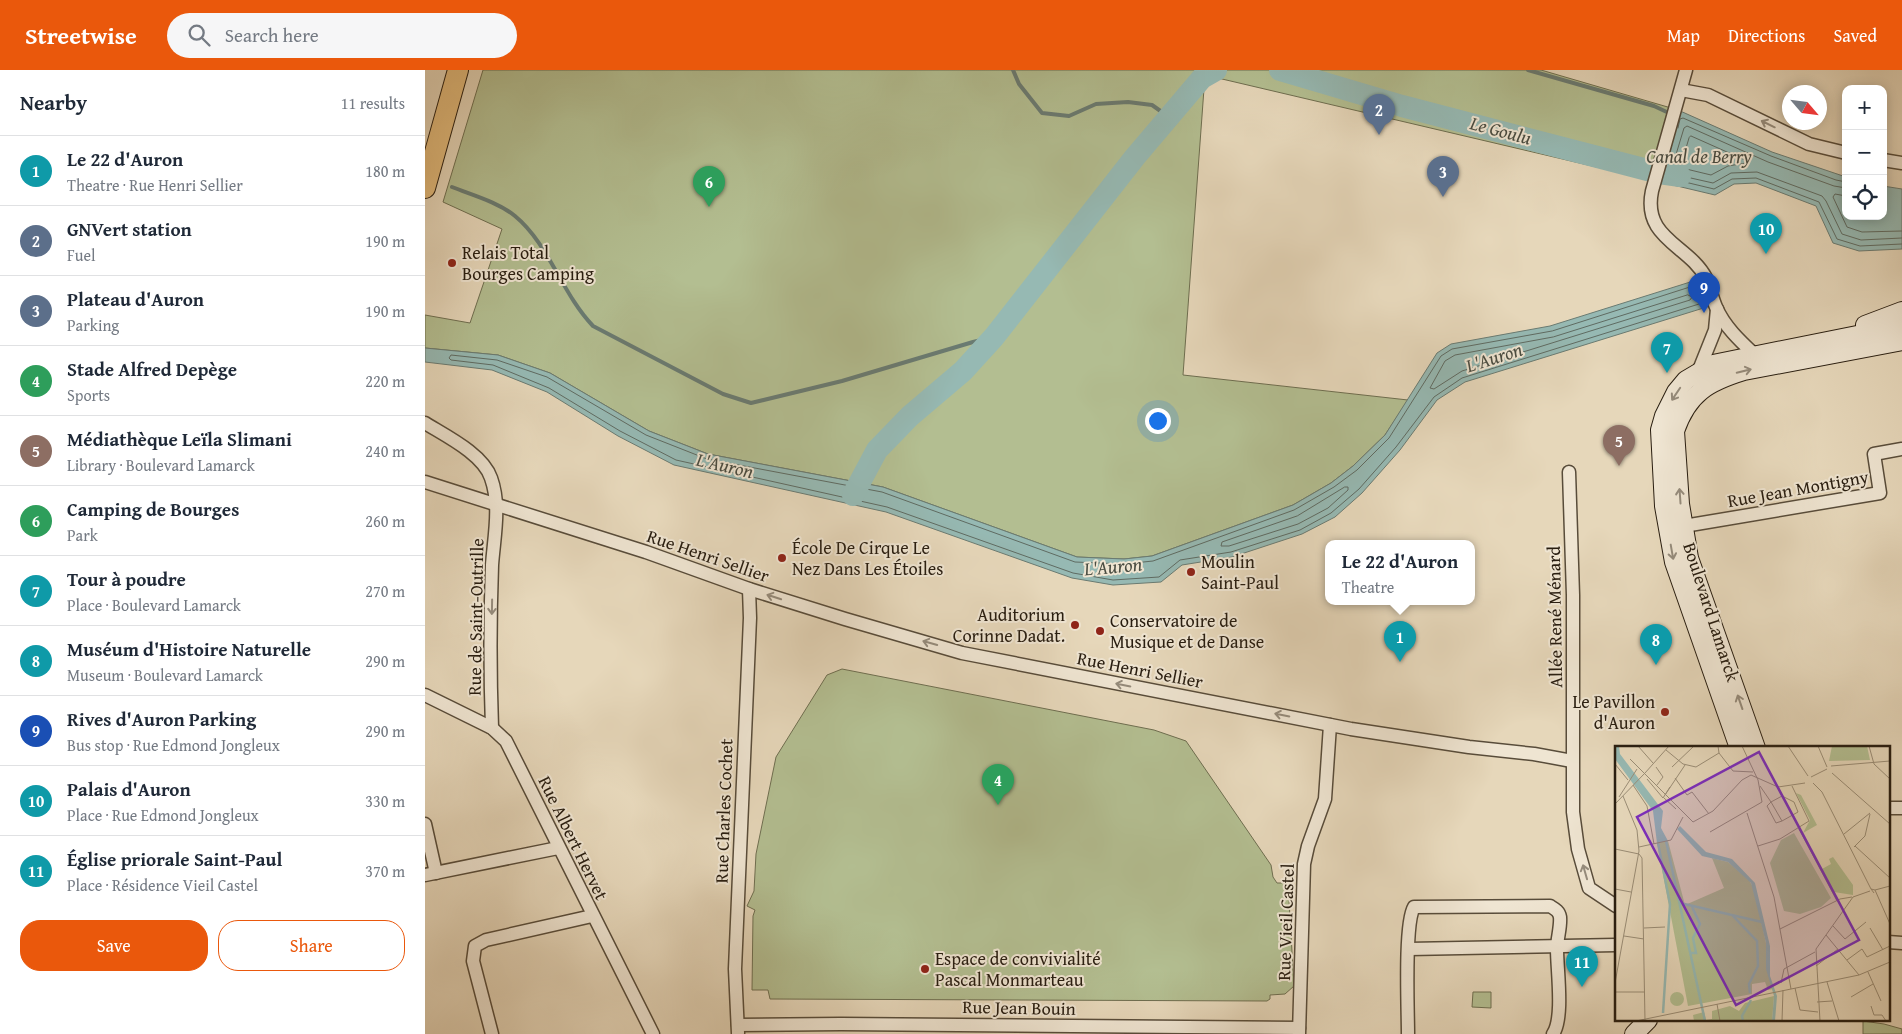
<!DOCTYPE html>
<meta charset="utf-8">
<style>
:root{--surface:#fff;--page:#f6f6f7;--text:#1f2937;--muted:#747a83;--line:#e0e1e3;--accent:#ea580c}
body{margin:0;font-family:"Gentium Book Plus",serif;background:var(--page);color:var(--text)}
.controls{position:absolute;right:15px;top:15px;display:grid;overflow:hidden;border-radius:10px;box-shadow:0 2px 12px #0003}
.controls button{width:45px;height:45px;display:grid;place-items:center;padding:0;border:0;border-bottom:1px solid var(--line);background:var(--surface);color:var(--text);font:25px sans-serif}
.compass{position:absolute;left:1357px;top:15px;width:45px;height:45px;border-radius:50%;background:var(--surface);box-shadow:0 2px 12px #0003;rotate:118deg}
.you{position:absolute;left:732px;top:350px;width:18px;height:18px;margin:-12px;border:4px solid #fff;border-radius:50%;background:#1a73e8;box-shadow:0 0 0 8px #1a73e833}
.badge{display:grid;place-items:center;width:32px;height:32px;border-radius:50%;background:var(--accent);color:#fff;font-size:16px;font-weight:700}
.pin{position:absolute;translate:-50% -41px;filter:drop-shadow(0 1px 2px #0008)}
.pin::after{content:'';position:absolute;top:26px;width:18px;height:15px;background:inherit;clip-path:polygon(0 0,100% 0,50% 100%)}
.popup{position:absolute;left:900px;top:470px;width:150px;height:65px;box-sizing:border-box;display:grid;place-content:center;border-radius:10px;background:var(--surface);filter:drop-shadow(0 1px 4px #0005);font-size:16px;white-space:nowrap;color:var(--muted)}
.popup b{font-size:19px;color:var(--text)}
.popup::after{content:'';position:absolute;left:50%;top:100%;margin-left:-10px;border:10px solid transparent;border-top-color:var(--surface)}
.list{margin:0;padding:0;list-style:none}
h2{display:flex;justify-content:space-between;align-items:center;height:65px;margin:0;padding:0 20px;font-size:21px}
h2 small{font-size:16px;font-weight:400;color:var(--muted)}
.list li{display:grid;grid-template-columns:32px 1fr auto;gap:15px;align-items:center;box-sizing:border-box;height:70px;padding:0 20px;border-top:1px solid var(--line)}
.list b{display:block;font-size:19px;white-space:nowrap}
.list p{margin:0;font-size:16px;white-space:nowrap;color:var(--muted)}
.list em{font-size:16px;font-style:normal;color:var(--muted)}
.actions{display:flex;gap:10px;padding:15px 20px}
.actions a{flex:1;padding:11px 0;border:1px solid var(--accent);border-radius:20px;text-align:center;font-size:18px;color:var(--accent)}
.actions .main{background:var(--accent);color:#fff}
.icon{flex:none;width:28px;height:28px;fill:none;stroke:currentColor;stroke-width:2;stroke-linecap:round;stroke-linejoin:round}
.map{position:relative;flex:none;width:1477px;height:964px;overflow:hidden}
header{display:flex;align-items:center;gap:30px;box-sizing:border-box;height:70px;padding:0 25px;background:var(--accent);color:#fff}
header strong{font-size:24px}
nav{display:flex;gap:28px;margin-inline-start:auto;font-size:18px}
.search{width:350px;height:45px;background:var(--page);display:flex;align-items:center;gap:12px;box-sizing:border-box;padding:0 18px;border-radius:28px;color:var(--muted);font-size:19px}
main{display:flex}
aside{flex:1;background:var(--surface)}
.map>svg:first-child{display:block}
.green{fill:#b3be91;stroke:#6e6e50}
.water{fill:#96b9b3;stroke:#6a7b72}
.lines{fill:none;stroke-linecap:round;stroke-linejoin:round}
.shore{stroke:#5f6b62;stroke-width:1}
.stream{stroke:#6a7b72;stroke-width:4}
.river{stroke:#96b9b3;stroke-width:22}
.minor-casing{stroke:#584c3a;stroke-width:15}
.secondary-casing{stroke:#281d10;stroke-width:20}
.primary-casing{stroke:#281d10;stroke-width:22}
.minor{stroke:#efe5d2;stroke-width:12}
.secondary{stroke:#efe5d2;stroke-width:18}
.primary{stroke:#e3bc7d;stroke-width:20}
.oneway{stroke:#958b7b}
.poi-dot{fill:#8f2418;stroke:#efe5d2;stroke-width:2}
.labels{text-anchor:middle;stroke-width:4;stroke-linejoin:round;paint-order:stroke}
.poi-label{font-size:18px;fill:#281d10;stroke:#efe5d2;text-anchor:start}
.street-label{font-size:18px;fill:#281d10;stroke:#efe5d2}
.water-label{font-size:19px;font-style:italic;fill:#494c41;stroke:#efe5d2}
.inset-river{fill:none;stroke:#96b9b3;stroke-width:2.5}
.inset-road{fill:none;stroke:#9a8d76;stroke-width:1}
.view{fill:#7b2cbf;fill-opacity:0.15;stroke:#7b2cbf;stroke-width:2.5}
.inset-edge{fill:none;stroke:#281d10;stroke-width:2.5}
</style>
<header>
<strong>Streetwise</strong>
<div class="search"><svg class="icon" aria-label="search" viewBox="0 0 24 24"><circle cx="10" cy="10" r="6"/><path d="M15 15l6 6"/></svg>Search here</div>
<nav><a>Map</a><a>Directions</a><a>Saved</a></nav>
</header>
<main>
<aside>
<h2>Nearby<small>11 results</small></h2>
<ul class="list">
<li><span class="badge" style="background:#0f9aa8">1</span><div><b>Le 22 d'Auron</b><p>Theatre · Rue Henri Sellier</p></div><em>180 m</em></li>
<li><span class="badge" style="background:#5c6f8a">2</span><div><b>GNVert station</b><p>Fuel</p></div><em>190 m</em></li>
<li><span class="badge" style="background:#5c6f8a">3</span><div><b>Plateau d'Auron</b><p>Parking</p></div><em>190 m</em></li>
<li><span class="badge" style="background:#2e9e5b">4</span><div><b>Stade Alfred Depège</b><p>Sports</p></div><em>220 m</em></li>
<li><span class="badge" style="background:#8d6e63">5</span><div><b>Médiathèque Leïla Slimani</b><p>Library · Boulevard Lamarck</p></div><em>240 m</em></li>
<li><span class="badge" style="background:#2e9e5b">6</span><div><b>Camping de Bourges</b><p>Park</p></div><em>260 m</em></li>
<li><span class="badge" style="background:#0f9aa8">7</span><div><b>Tour à poudre</b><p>Place · Boulevard Lamarck</p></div><em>270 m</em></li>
<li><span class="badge" style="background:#0f9aa8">8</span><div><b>Muséum d'Histoire Naturelle</b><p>Museum · Boulevard Lamarck</p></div><em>290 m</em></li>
<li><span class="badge" style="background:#1a4fb4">9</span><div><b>Rives d'Auron Parking</b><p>Bus stop · Rue Edmond Jongleux</p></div><em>290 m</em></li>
<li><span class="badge" style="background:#0f9aa8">10</span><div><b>Palais d'Auron</b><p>Place · Rue Edmond Jongleux</p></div><em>330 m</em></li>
<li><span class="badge" style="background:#0f9aa8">11</span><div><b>Église priorale Saint-Paul</b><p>Place · Résidence Vieil Castel</p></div><em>370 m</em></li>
</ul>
<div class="actions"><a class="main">Save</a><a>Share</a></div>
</aside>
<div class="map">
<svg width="1477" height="964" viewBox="0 0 1477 964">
<rect width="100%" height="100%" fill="#e6d7ba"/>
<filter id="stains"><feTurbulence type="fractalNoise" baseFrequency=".004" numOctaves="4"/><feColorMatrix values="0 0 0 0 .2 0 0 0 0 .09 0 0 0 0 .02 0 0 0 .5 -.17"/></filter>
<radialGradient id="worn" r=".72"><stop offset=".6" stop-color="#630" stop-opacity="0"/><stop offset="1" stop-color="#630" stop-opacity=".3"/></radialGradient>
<!-- green -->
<g class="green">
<path d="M58 0H1116L1253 40 1231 111 780 5 758 305 983 330 960 365 928 396 906 413 868 435 727 486 699 489 652 487 458 417 283 384 224 361 125 303 73 285 0 278V245L45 253 77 159 18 132Z"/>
<path d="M417 599 729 660 761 671 846 795 848 807 852 813H863L869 916 860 924 845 925V929L842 931 345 929 343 920H327L328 846 330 840 322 836 329 821 331 784 351 687 402 605Z"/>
<path d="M1048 922H1066V938L1047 937Z"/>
<path d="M1438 951 1459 954 1477 959V964H1438Z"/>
</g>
<!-- water -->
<g class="water">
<path d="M1253 40 1347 82 1421 107V146H1458V116L1477 119V179L1434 181 1408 173 1391 136 1331 113 1309 114 1290 125 1231 111Z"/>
<path d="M1278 208 1277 222 1285 236 1040 312 1012 330 975 380 937 423 910 447 877 464 807 487 757 495 736 512 688 515 647 508 461 442 249 395 193 366 122 322 67 300 0 292V278L73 285 125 303 224 361 283 384 458 417 652 487 699 489 727 486 868 435 906 413 928 396 960 365 1012 283 1026 274 1125 256Z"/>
</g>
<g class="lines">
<!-- shore -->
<g class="shore">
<path d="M1253 58 1255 49 1258 48 1346 86 1411 110 1421 112"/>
<path d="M1266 66 1320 90 1321 93 1303 96 1286 105 1257 98 1256 95 1264 68Z"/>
<path d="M1239 107 1289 119 1307 109 1331 108 1394 132 1412 169 1435 176 1477 174"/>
<path d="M1421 118 1409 116 1343 92 1262 56 1259 58 1246 101 1248 104 1288 113 1306 103 1332 102 1397 126 1401 131 1417 164 1436 170 1477 168"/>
<path d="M1421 126 1410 124 1408 127 1422 157 1437 162 1477 161"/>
<path d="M1269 216 1272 218V224L1276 231 1274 234 1037 308 1009 327 971 377 934 419 906 443 875 460 806 482 755 490 734 507 688 510 648 503 462 437 251 390 195 361 124 318 68 295 26 290 24 288 26 285 72 290 122 307 221 365 282 389 457 422 650 492 699 494 728 491 869 440 909 417 932 400 964 368 1016 286 1027 279 1127 261Z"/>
<path d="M1263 225 1267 227 1265 230 1037 301 1009 319 1005 318 1020 291 1030 285 1128 267Z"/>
<path d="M920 417H923V420L903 438 873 454 804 476H796L797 472 872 446Z"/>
</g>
<!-- stream -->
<g class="stream">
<path d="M588 0 594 14 617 43 644 46 671 34 703 32 727 35 744 47"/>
<path d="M1103 0 1229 36 1246 44"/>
<path d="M27 117C47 125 73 132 90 146 124 174 137 224 168 256L298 324 326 333 417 311 548 272 569 267"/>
</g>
<!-- river -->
<g class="river">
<path d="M855 0 977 36 1234 103 1255 106"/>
<path d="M428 425 452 380 485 346 538 301 569 267 710 87 777 8 791 0"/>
</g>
<!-- minor casing -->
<g class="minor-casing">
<g id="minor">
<path d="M1261 0 1227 121C1217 169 1264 175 1281 208 1285 217 1287 228 1291 237 1299 256 1315 271 1330 285"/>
<path d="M1256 20 1283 25 1384 74 1421 83"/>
<path d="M1458 90 1477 93"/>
<path d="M1274 300 1290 260 1292 239"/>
<path d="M0 353C21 366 58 384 66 408 76 436 69 467 67 495 65 549 65 604 67 658"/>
<path d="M1144 402 1148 525V742L1153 779 1164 818 1191 836"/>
<path d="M0 412 221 482 324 519 420 549 537 583 926 659 1044 677 1109 684 1147 691"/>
<path d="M1259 456 1455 423 1449 384 1477 379"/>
<path d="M0 625 67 658 81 671 228 964"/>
<path d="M1463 738H1477"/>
<path d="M0 754 11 803"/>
<path d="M0 805 133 778"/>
<path d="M1463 872 1477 873"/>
<path d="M984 879 1191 875"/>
<path d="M313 955 416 954 874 958"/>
<path d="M313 963 310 899 325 548 324 519"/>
<path d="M67 964 48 891 50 876 61 870 167 846"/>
<path d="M874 964 879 794 883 776 900 729 905 655"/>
<path d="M983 964C983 940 979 854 989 837L1125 836C1130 839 1134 841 1135 847 1136 857 1132 868 1132 879 1132 900 1139 948 1128 964"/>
</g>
</g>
<!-- secondary casing -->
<g class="secondary-casing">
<g id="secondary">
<path d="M1440 255 1477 241"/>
<path d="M1314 678 1249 492 1239 436 1235 360 1239 346 1251 322 1261 310 1288 294 1477 256"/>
<path d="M1331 678 1264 488 1255 434 1250 361C1263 323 1283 312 1319 301L1477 271"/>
<path d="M1209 964 1223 950"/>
</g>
</g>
<!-- primary casing -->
<g class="primary-casing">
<path id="primary" d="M0 118 33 0"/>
</g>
<!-- minor -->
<use href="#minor" class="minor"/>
<!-- secondary -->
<use href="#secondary" class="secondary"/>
<!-- primary -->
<use href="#primary" class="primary"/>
</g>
<!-- one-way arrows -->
<defs><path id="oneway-shaft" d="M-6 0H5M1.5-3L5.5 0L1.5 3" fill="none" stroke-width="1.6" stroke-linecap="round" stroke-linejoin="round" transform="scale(1.25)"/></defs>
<g class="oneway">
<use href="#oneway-shaft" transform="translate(1343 54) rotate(-154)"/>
<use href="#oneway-shaft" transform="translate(1319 301) rotate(-14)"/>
<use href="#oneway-shaft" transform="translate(1251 324) rotate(124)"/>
<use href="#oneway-shaft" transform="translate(1255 426) rotate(-94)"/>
<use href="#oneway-shaft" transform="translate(1247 482) rotate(80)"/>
<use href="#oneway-shaft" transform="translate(349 527) rotate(-162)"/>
<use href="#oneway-shaft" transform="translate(67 537) rotate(91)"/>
<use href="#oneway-shaft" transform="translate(505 573) rotate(-164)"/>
<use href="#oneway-shaft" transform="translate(698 615) rotate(-169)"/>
<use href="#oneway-shaft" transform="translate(1315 632) rotate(-109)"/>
<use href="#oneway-shaft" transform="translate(857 645) rotate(-169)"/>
<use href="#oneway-shaft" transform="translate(1160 802) rotate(-106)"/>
</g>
<!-- markers -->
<g class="poi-dot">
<circle cx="27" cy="193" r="5"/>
<circle cx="357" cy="488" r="5"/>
<circle cx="766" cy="502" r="5"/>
<circle cx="650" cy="555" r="5"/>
<circle cx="675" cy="561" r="5"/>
<circle cx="1240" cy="642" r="5"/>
<circle cx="500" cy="899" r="5"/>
</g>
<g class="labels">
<!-- poi labels -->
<g class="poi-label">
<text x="37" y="189">Relais Total<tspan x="37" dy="21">Bourges Camping</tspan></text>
<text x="367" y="484">École De Cirque Le<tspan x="367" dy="21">Nez Dans Les Étoiles</tspan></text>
<text x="776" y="498">Moulin<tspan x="776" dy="21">Saint-Paul</tspan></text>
<text x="640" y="551" text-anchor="end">Auditorium<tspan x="640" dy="21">Corinne Dadat.</tspan></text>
<text x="685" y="557">Conservatoire de<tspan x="685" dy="21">Musique et de Danse</tspan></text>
<text x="1230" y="638" text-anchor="end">Le Pavillon<tspan x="1230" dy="21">d'Auron</tspan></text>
<text x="510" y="895">Espace de convivialité<tspan x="510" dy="21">Pascal Monmarteau</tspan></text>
</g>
<!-- street labels -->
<g class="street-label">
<text transform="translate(1373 419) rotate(-10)" y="6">Rue Jean Montigny</text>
<text transform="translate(283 486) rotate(19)" y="6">Rue Henri Sellier</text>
<text transform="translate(1286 542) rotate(72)" y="6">Boulevard Lamarck</text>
<text transform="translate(51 547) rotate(-89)" y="6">Rue de Saint-Outrille</text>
<text transform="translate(1130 547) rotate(-91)" y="6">Allée René Ménard</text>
<text transform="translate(715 600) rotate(11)" y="6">Rue Henri Sellier</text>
<text transform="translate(299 741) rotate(-88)" y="6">Rue Charles Cochet</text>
<text transform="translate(148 768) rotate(64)" y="6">Rue Albert Hervet</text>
<text transform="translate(861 852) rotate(-88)" y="6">Rue Vieil Castel</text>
<text transform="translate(594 938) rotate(1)" y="6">Rue Jean Bouin</text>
</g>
<!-- water labels -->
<g class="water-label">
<text transform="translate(1076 60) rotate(15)" y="7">Le Goulu</text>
<text x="1274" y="93">Canal de Berry</text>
<text transform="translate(1069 287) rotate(-18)" y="7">L'Auron</text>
<text transform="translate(300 395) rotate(13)" y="7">L'Auron</text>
<text transform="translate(688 496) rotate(-5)" y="7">L'Auron</text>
</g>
</g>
<!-- overview -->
<g transform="translate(1190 676)">
<rect width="275" height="275" fill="#e6d7ba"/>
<path d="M217 0H252L255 14 214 15ZM181 47 186 49 202 79 188 87 195 74ZM179 87 216 152 206 161 185 168 169 165 155 117 166 94ZM53 95 70 159 109 142 97 112 113 116 134 134 139 143 151 197 152 223 158 243 153 244 150 236 137 238V248L73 260 42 97ZM218 111 238 139V149L219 146 207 123 216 118 214 113ZM55 253a7 7 0 1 1 14 0a7 7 0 1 1-14 0ZM159 250 157 275H79L78 269 89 266 91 274 97 273V265L115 260 124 265 130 257Z" fill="#b3be91"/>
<path d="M0 0H4L5 8 48 65 46 82 53 95 42 97 38 65 0 13ZM65 80 91 106 117 113 140 137 155 200V230L162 250 160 275H157L159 250 151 223V197L136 137 113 116 87 110 62 83Z" fill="#96b9b3"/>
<path class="inset-river" d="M51 95 90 275M43 97 55 158 48 267M65 157 147 176M117 169 142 195 143 220 134 238 135 247M76 207H81L78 192 85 178 77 161M128 275 127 270 136 254"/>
<path class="inset-road" d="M23 0 38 17M173 0 193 30M203 0 212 21M254 0 259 18 275 33M51 4 68 18 81 21 104 7 103 0M104 7 118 25 138 26M15 13 78 76 98 65 127 34 136 29 163 41 190 37M0 18 13 34M216 20 275 15M41 21 48 31 42 39M57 21 79 0M30 27 54 0M217 27 275 78M196 31 212 23M60 32 72 49 77 46 94 68M32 33 48 52 55 41M198 37 207 46 256 143M18 39 32 60 39 98M145 40 156 56 152 60 161 77 167 75 183 66 179 56 167 50 156 56 167 75M50 49 70 19M4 51 22 23M49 52 61 63M0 58 30 27M132 67 159 151 176 243M184 83 222 155M95 86 147 56 143 34 127 0M229 88 255 67M143 100 165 93 194 75 177 40M240 100 275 132M24 101 56 94 68 71M239 101 250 90 255 68M0 103 24 108 27 112 30 274M0 143 16 146M260 144 275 140M259 147 256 143 260 144 275 178M218 180 230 193 251 176M29 182 50 181M255 182 268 204M165 183 225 153 237 151M211 189 244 229M9 190 29 193M232 214 247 203 252 211 275 200M201 220 223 203M253 226 266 255M212 236 224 275M0 237 24 105 22 84 8 50M166 237 169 223 200 206M180 242 185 264 203 266M0 246H30M236 251 258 238M202 256 217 255M102 258 105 275M256 260 259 269H267L271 275M21 275 244 229 275 216M167 275 168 244M205 275 201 203 238 151 255 145"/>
<path class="view" d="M144 6 244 194 121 259 22 71Z"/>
<rect width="275" height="275" class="inset-edge"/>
</g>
<rect width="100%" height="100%" filter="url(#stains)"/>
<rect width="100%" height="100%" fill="url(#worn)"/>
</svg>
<div class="controls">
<button>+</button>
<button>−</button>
<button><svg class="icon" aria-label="locate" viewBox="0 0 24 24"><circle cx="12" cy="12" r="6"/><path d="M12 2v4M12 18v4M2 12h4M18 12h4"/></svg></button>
</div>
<svg class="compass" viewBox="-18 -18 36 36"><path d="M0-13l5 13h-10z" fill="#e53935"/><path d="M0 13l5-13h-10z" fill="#747a83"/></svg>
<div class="you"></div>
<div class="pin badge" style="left:975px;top:592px;background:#0f9aa8">1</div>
<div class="popup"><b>Le 22 d'Auron</b>Theatre</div>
<div class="pin badge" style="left:954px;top:65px;background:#5c6f8a">2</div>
<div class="pin badge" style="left:1018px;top:127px;background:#5c6f8a">3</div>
<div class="pin badge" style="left:573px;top:735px;background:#2e9e5b">4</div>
<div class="pin badge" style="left:1194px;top:396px;background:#8d6e63">5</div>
<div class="pin badge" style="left:284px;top:137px;background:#2e9e5b">6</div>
<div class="pin badge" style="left:1242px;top:303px;background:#0f9aa8">7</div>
<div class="pin badge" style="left:1231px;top:595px;background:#0f9aa8">8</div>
<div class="pin badge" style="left:1279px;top:243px;background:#1a4fb4">9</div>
<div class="pin badge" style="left:1341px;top:184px;background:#0f9aa8">10</div>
<div class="pin badge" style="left:1157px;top:917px;background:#0f9aa8">11</div>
</div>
</main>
